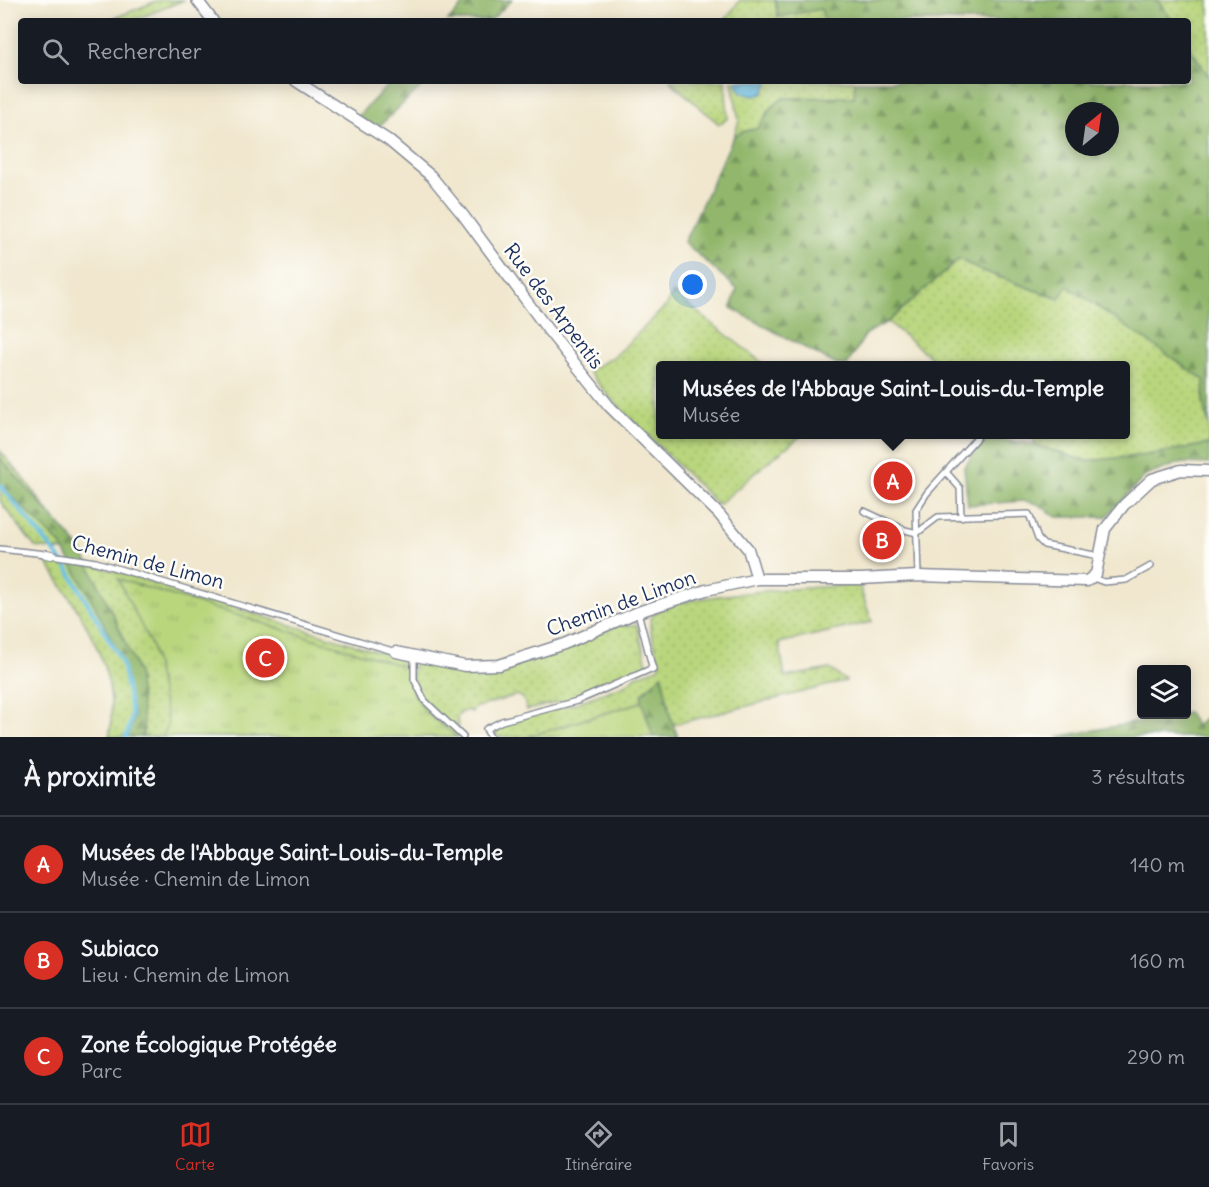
<!DOCTYPE html>
<html lang="fr">
<meta charset="utf-8">
<style>
:root{--surface:#171b24;--page:#20242c;--text:#f1f3f6;--muted:#9ea1a6;--line:#363941;--accent:#d93025}
body{margin:0;font-family:Delius,sans-serif;background:var(--page);color:var(--text)}
.controls{position:absolute;right:18px;bottom:18px;display:grid;overflow:hidden;border-radius:6px;box-shadow:0 3px 15px #0003}
.controls button{width:54px;height:54px;display:grid;place-items:center;padding:0;border:0;border-bottom:2px solid var(--line);background:var(--surface);color:var(--text);font:30px sans-serif}
.compass{position:absolute;left:1065px;top:102px;width:54px;height:54px;border-radius:50%;background:var(--surface);box-shadow:0 3px 15px #0003;rotate:29deg}
.you{position:absolute;left:693px;top:285px;width:21px;height:21px;margin:-15px;border:4px solid #fff;border-radius:50%;background:#1a73e8;box-shadow:0 0 0 9px #1a73e833}
.badge{display:grid;place-items:center;width:39px;height:39px;border-radius:50%;background:var(--accent);color:#fff;font-size:20px;font-weight:700}
.pin{position:absolute;translate:-50% -50%;border:3px solid #fff;box-shadow:0 2px 6px #0006}
.popup{position:absolute;left:656px;top:361px;width:474px;height:78px;box-sizing:border-box;display:grid;place-content:center;border-radius:6px;background:var(--surface);filter:drop-shadow(0 2px 4px #0005);font-size:20px;white-space:nowrap;color:var(--muted)}
.popup b{font-size:22px;color:var(--text)}
.popup::after{content:'';position:absolute;left:50%;top:100%;margin-left:-12px;border:12px solid transparent;border-top-color:var(--surface)}
.list{margin:0;padding:0;list-style:none}
h2{display:flex;justify-content:space-between;align-items:center;height:78px;margin:0;padding:0 24px;font-size:26px}
h2 small{font-size:20px;font-weight:400;color:var(--muted)}
.list li{display:grid;grid-template-columns:39px 1fr auto;gap:18px;align-items:center;box-sizing:border-box;height:96px;padding:0 24px;border-top:2px solid var(--line)}
.list b{display:block;font-size:22px;white-space:nowrap}
.list p{margin:0;font-size:20px;white-space:nowrap;color:var(--muted)}
.list em{font-size:20px;font-style:normal;color:var(--muted)}
.icon{flex:none;width:33px;height:33px;fill:none;stroke:currentColor;stroke-width:2;stroke-linecap:round;stroke-linejoin:round}
.map{position:relative;flex:none;width:1209px;height:737px;overflow:hidden}
.search{position:absolute;background:var(--surface);box-shadow:0 3px 15px #0003;left:18px;right:18px;top:18px;height:66px;display:flex;align-items:center;gap:15px;box-sizing:border-box;padding:0 21px;border-radius:6px;color:var(--muted);font-size:22px}
.sheet{height:366px;background:var(--surface)}
nav{display:flex;justify-content:space-around;align-items:center;box-sizing:border-box;height:84px;border-top:2px solid var(--line);background:var(--surface);font-size:16px;color:var(--muted)}
nav a{display:grid;justify-items:center;gap:3px}
nav .on{color:var(--accent)}
.map>svg:first-child{display:block}
.grass{fill:url(#grass-dots);stroke:#6a826e;stroke-width:1.5}
.forest{fill:url(#forest-firs);stroke:#567365;stroke-width:1.5;fill-rule:evenodd}
.park{fill:url(#park-tufts);stroke:#6a826e;stroke-width:1.5}
.pitch{fill:#b9d67d;stroke:#6a826e;stroke-width:1.5}
.water{fill:url(#water-waves);stroke:#4278a2;stroke-width:1.5}
.lines{fill:none;stroke-linecap:round;stroke-linejoin:round}
.stream{stroke:#69c1e6;stroke-width:4}
.service-casing{stroke:#868b96;stroke-width:8}
.pedestrian-casing{stroke:#868b96;stroke-width:10}
.minor-casing{stroke:#868b96;stroke-width:13}
.service{stroke:#fff;stroke-width:5}
.pedestrian{stroke:#fff;stroke-width:8}
.minor{stroke:#fff;stroke-width:10}
.labels{text-anchor:middle;stroke-width:5;stroke-linejoin:round;paint-order:stroke}
.street-label{font-size:20px;fill:#1b2f5e;stroke:#fdfcf7}
</style>
<div class="map">
<svg width="1209" height="737" viewBox="0 0 1209 737">
<defs>
<pattern id="grass-dots" width="8" height="8" patternUnits="userSpaceOnUse" patternTransform="scale(1.5)"><rect width="8" height="8" fill="#b9d67d"/><path d="M2 2h.1M6 6h.1" fill="none" stroke="#9eb86e" stroke-width="1.8" stroke-linecap="round"/></pattern>
<pattern id="forest-firs" width="22" height="20" patternUnits="userSpaceOnUse" patternTransform="scale(1.5)"><rect width="22" height="20" fill="#92b76c"/><path d="M5 1l3.5 6h-7zM16 11l3.5 6h-7z" fill="#76955c"/></pattern>
<pattern id="park-tufts" width="24" height="20" patternUnits="userSpaceOnUse" patternTransform="scale(1.5)"><rect width="24" height="20" fill="#b9d67d"/><path d="M3 7l-1-3M5 7V3M7 7l1-3M15 17l-1-3M17 17v-4M19 17l1-3" fill="none" stroke="#9eb86e"/></pattern>
<pattern id="water-waves" width="16" height="10" patternUnits="userSpaceOnUse" patternTransform="scale(1.5)"><rect width="16" height="10" fill="#69c1e6"/><path d="M0 5q4-4 8 0t8 0" fill="none" stroke="#569dbe"/></pattern>
</defs>
<rect width="100%" height="100%" fill="#fdfcf7"/>
<filter id="ink" filterUnits="userSpaceOnUse"><feTurbulence type="fractalNoise" baseFrequency=".0167" numOctaves="2"/><feDisplacementMap in="SourceGraphic" scale="12" xChannelSelector="R" yChannelSelector="G"/><feConvolveMatrix kernelMatrix="1 2 1 2 8 2 1 2 1" color-interpolation-filters="sRGB"/></filter>
<filter id="wash" filterUnits="userSpaceOnUse"><feTurbulence type="fractalNoise" baseFrequency=".008" numOctaves="4" result="noise"/><feDisplacementMap in="SourceGraphic" scale="24" xChannelSelector="R" yChannelSelector="G"/><feGaussianBlur stdDeviation="1.35" result="paint"/><feColorMatrix in="noise" values="0 0 0 0 0 0 0 0 0 0 0 0 0 0 0 0 0 1.4 0 .05"/><feComposite in="paint" operator="in"/></filter>
<g filter="url(#wash)">
<rect width="100%" height="100%" fill="#f0e7ce"/>
<!-- grass -->
<g class="grass">
<path d="M159 0H184L132 21H107Z"/>
<path d="M740 0H775L778 16 821 9 825 21H726V19Z"/>
<path d="M1155 0H1209V77L1188 45V21H1172L1162 5Z"/>
<path d="M670 81H725L728 118 719 124Z"/>
<path d="M732 81H855V97L783 98 771 108 758 128 742 132 734 136 739 121Z"/>
<path d="M959 259 975 268 1059 298 1066 285 1204 380 1203 402 1209 425V444L1148 455 1086 461 1035 445 1033 435 1126 434V366L940 365 888 322Z"/>
<path d="M673 293 765 365 660 366V434L802 435 768 462 718 505 610 398 588 371 615 356 667 305Z"/>
<path d="M0 451 25 480 79 553 35 547 0 501Z"/>
<path d="M45 560 87 566 93 573 88 563 409 661 412 686 413 665 420 663 465 670 512 666 552 654 617 625H637L647 664 646 666 575 698 527 710 523 698 517 695 475 708 472 712 468 710 462 712 457 717 459 737H142L144 730 140 737H109C123 672 79 611 45 560Z"/>
<path d="M859 585 872 622 779 643 785 677 830 669 846 681 672 725 642 694V702L527 737H497L494 731 499 728 500 723 576 703 625 685 636 676 660 667C658 654 647 627 651 618 664 592 828 587 859 585Z"/>
</g>
<!-- forest -->
<g class="forest">
<path d="M468 0H512L490 21H448Z"/>
<path d="M775 0H1155L1162 5 1172 21H825L821 9 778 17Z"/>
<path d="M1188 45 1209 77V425L1203 402 1204 380 1067 286 1059 299 975 268 959 259 889 321 866 334 847 365H837L731 308 737 289 684 242 734 136 742 132 758 128 771 108 783 98 854 97 855 81H1188ZM1074 111H1110V147H1074Z"/>
<path d="M392 81H427L376 129 358 116Z"/>
<path d="M985 437 1035 445 1086 461 1148 455 1209 444V464L1180 463 1145 476 1106 517H1057L1038 504 1025 501 968 505 964 467Z"/>
<path d="M0 458 81 549 113 614 138 672 144 730 142 737H127L134 717 121 659 95 606 61 545 0 485Z"/>
<path d="M662 674 671 719 678 737H653L642 702V694Z"/>
<path d="M1187 713H1188L1196 726 1205 718 1209 724V737H1057Z"/>
</g>
<!-- park -->
<path class="park" d="M118 579 409 668 413 693 426 713 457 737H163L168 723 152 647Z"/>
<!-- pitch -->
<path class="pitch" d="M642 702 653 737H527Z"/>
<!-- water -->
<path class="water" d="M736 81H768V84L762 94 753 96 741 92Z"/>
<g class="lines">
<!-- stream -->
<path class="stream" d="M0 485 66 566 122 662 132 716 126 737"/>
</g>
</g>
<g filter="url(#ink)">
<g class="lines">
<!-- service casing -->
<g class="service-casing">
<g id="service">
<path d="M946 472 960 488 961 517"/>
<path d="M864 511 905 530 917 533 938 517 1029 514 1038 539 1044 545 1099 556"/>
<path d="M0 549 46 554"/>
<path d="M51 555 96 562 396 652"/>
<path d="M918 576 916 510 927 493 979 435"/>
<path d="M1093 578 1104 582 1126 580 1151 566"/>
<path d="M638 612 653 670"/>
<path d="M414 656V679L425 701 463 737"/>
<path d="M490 737 486 729 502 721 577 701 653 668"/>
</g>
</g>
<!-- pedestrian casing -->
<g class="pedestrian-casing">
<path id="pedestrian" d="M46 554 51 555"/>
</g>
<!-- minor casing -->
<g class="minor-casing">
<g id="minor">
<path d="M197 0 213 21"/>
<path d="M296 81 388 140 431 176 463 215 548 330 609 406 719 514 748 549 757 579"/>
<path d="M396 652 465 666 499 665 564 644 638 612 706 590 757 579H861L918 576 1087 581 1096 574 1105 529 1124 505 1152 479 1181 470 1209 471"/>
</g>
</g>
<!-- service -->
<use href="#service" class="service"/>
<!-- pedestrian -->
<use href="#pedestrian" class="pedestrian"/>
<!-- minor -->
<use href="#minor" class="minor"/>
</g>
</g>
<g class="labels">
<!-- street labels -->
<g class="street-label">
<text transform="translate(554 306) rotate(53)" y="7">Rue des Arpentis</text>
<text transform="translate(148 562) rotate(15)" y="7">Chemin de Limon</text>
<text transform="translate(621 603) rotate(-20)" y="7">Chemin de Limon</text>
</g>
</g>
</svg>
<div class="controls">
<button><svg class="icon" aria-label="layers" viewBox="0 0 24 24"><path d="M12 4l9 5-9 5-9-5zM3 14l9 5 9-5"/></svg></button>
</div>
<svg class="compass" viewBox="-18 -18 36 36"><path d="M0-13l5 13h-10z" fill="#e53935"/><path d="M0 13l5-13h-10z" fill="#9ea1a6"/></svg>
<div class="you"></div>
<div class="pin badge" style="left:893px;top:481px">A</div>
<div class="popup"><b>Musées de l'Abbaye Saint-Louis-du-Temple</b>Musée</div>
<div class="pin badge" style="left:882px;top:540px">B</div>
<div class="pin badge" style="left:265px;top:658px">C</div>
<div class="search"><svg class="icon" aria-label="search" viewBox="0 0 24 24"><circle cx="10" cy="10" r="6"/><path d="M15 15l6 6"/></svg>Rechercher</div>
</div>
<section class="sheet">
<h2>À proximité<small>3 résultats</small></h2>
<ul class="list">
<li><span class="badge">A</span><div><b>Musées de l'Abbaye Saint-Louis-du-Temple</b><p>Musée · Chemin de Limon</p></div><em>140 m</em></li>
<li><span class="badge">B</span><div><b>Subiaco</b><p>Lieu · Chemin de Limon</p></div><em>160 m</em></li>
<li><span class="badge">C</span><div><b>Zone Écologique Protégée</b><p>Parc</p></div><em>290 m</em></li>
</ul>
</section>
<nav>
<a class="on"><svg class="icon" aria-label="map" viewBox="0 0 24 24"><path d="M3 6l6-2 6 2 6-2v14l-6 2-6-2-6 2zM9 4v14M15 6v14"/></svg>Carte</a>
<a><svg class="icon" aria-label="directions" viewBox="0 0 24 24"><path d="M12 3l9 9-9 9-9-9zM9 14v-3h6M13 9l2 2-2 2"/></svg>Itinéraire</a>
<a><svg class="icon" aria-label="saved" viewBox="0 0 24 24"><path d="M7 4h10v16l-5-4-5 4z"/></svg>Favoris</a>
</nav>
